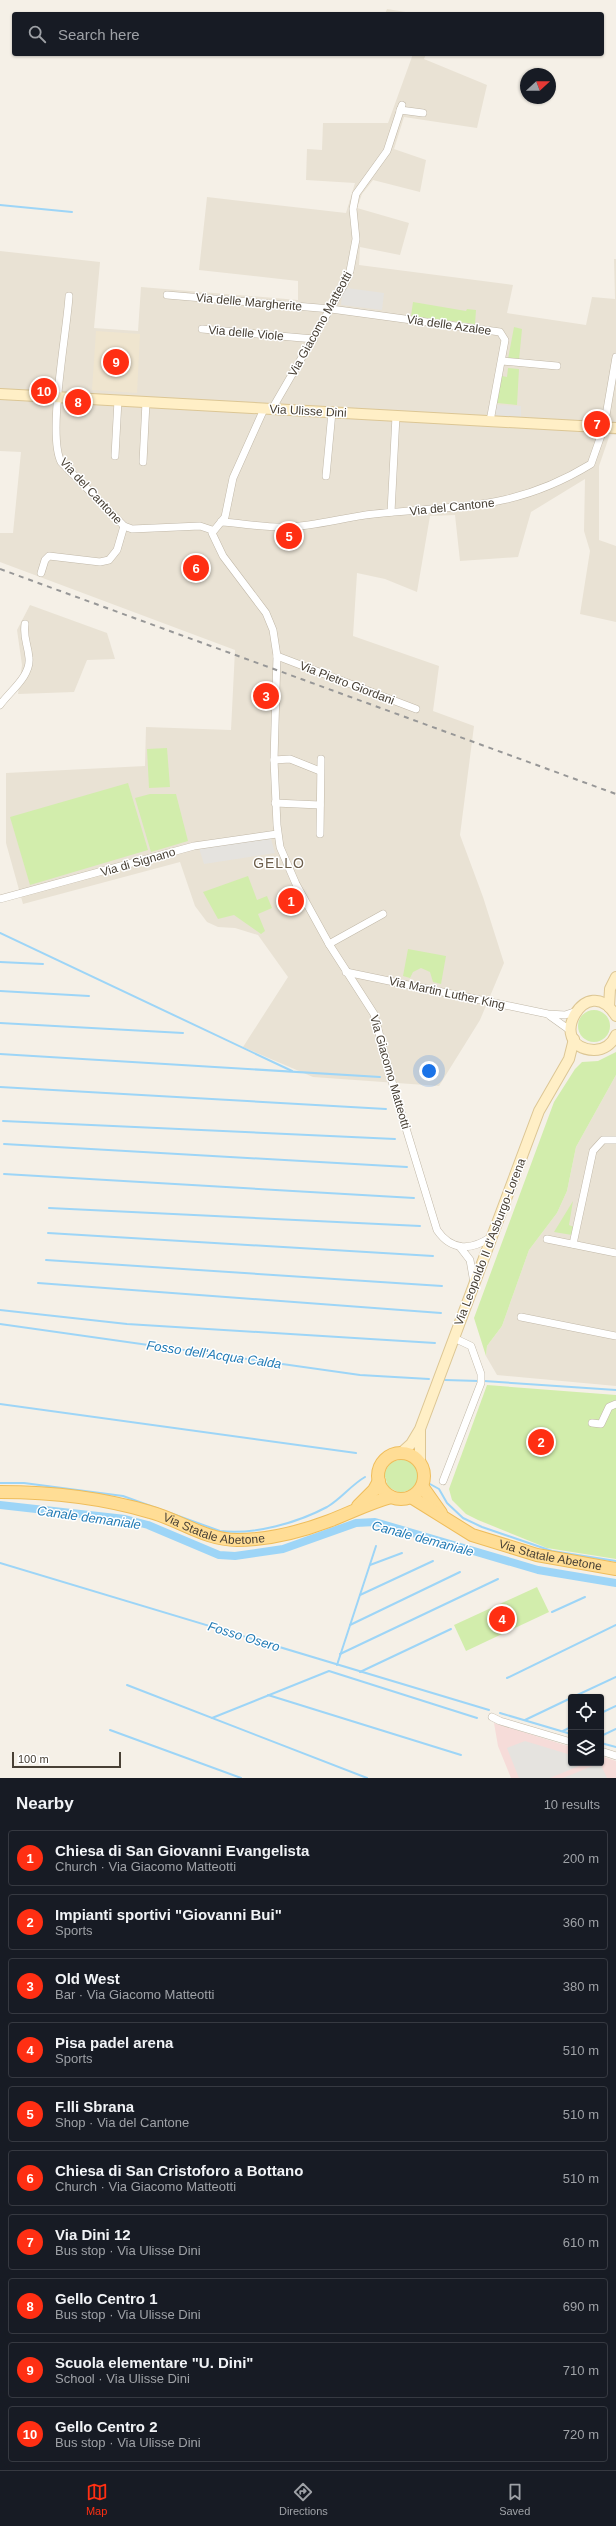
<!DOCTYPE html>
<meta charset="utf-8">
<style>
:root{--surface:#171b24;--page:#20242c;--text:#f1f3f6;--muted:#9ea1a6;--line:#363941;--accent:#ff2f13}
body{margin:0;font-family:Arial,sans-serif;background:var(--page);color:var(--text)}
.controls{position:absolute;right:12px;bottom:12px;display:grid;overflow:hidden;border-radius:4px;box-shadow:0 1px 3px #0004}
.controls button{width:36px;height:36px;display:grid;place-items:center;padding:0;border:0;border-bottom:1px solid var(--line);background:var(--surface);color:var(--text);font:20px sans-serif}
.compass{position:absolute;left:520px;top:68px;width:36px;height:36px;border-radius:50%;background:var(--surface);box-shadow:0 1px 3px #0004;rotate:69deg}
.scale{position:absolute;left:12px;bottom:10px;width:109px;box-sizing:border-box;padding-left:4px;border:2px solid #484035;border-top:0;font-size:11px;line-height:14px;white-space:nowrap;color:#484035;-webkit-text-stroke:3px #fff;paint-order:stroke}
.you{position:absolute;left:429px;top:1071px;width:14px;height:14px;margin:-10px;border:3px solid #fff;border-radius:50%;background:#1a73e8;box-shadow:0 0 0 6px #1a73e833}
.badge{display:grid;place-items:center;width:26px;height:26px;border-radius:50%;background:var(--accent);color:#fff;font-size:13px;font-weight:700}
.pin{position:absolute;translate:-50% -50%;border:2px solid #fff;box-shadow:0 1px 4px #0006}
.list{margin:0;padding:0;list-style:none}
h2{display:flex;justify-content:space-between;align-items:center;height:52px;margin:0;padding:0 16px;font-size:17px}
h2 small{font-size:13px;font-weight:400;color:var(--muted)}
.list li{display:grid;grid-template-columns:26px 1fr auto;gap:12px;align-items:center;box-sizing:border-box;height:56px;margin:0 8px 8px;padding:0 8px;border:1px solid var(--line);border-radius:4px}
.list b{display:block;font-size:15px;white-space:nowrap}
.list p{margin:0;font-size:13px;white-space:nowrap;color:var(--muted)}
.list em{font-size:13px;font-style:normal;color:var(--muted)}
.icon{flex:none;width:22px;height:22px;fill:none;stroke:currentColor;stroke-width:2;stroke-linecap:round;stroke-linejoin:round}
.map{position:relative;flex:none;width:616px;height:1778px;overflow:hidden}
.search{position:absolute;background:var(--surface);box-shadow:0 1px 3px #0004;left:12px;right:12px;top:12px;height:44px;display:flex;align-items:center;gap:10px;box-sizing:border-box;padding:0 14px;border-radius:4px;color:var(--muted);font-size:15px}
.sheet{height:692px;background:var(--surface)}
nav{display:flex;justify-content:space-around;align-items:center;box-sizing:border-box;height:56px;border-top:1px solid var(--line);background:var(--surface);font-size:11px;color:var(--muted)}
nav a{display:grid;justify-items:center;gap:2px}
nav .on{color:var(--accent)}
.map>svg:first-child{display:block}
.residential{fill:#e9e2d4}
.education{fill:#efe5cf}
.medical{fill:#f6dcd9}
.green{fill:#d2edac}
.parking{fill:#e5e3df}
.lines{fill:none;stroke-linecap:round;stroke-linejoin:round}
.stream{stroke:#9dd5f7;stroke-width:2}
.canal{stroke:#9dd5f7;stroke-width:8}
.street-casing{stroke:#c1b8a8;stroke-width:8}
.secondary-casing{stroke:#dcc694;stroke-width:12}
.primary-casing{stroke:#efbd5b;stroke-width:14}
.street{stroke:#fff;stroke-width:7}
.secondary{stroke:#ffefc6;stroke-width:10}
.primary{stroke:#ffdd95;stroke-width:12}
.rail{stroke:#979797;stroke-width:2;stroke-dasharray:5 5;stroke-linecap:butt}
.labels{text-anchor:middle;stroke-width:3;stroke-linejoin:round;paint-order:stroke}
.street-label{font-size:12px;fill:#484035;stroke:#fff}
.water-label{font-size:13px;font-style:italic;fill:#237cb6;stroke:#fff}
.quarter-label{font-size:14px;letter-spacing:1px;fill:#6c5e4b;stroke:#fff}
</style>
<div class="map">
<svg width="616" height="1778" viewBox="0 0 616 1778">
<rect width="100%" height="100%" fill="#f5f0e7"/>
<!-- residential -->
<g class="residential">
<path d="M387 9 418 14H385Z"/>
<path d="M413 54H426L424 59 487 85 477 128 404 117 394 149 426 160 420 192 373 180 362 194 357 208 409 223 400 255 360 247 359 265 513 285 507 313 586 325 592 297 615 299 614 259H616V435L610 434 599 466V540L616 546V622L580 614 590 551 584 531 585 479 531 512 518 557 460 561 455 515 430 516 417 592 385 579 357 573 353 636 439 666 433 711 474 726 460 835 483 897 504 963 480 1020 439 1086 313 1077 243 1047 288 977 258 935 235 928 218 927 207 922 195 906 180 862 23 904 6 843V773L145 766 146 727 231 730 235 650 0 562V533H13L21 452 0 451V251L100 262 94 328 138 331 141 287 298 300V281L199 270 207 197 346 213 355 183 306 180 307 149 322 150 323 123H388Z"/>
<path d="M30 605 107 633 115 659 87 660 74 692 18 694 22 665 17 630Z"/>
<path d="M616 1075V1386L497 1375 486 1356 487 1346 502 1326 529 1250 557 1213 567 1191 576 1147Z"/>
</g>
<!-- education -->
<path class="education" d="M96 331 140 334 137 393 92 390Z"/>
<!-- medical -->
<path class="medical" d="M494 1723 571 1747V1763H601V1756L616 1761V1778H511L498 1746Z"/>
<!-- green -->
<g class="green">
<path d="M413 302 466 311 467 309 476 310 475 324 411 316Z"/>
<path d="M514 327 522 329 519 360 508 359Z"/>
<path d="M508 368 519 369 517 405 497 403 502 376 507 377Z"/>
<path d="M167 748 170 787 149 788 147 749Z"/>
<path d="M128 783 148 850 30 885 10 817Z"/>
<path d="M150 794H176L188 841 151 852 135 798Z"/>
<path d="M248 876 257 900 267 896 272 908 258 914 265 931 261 934 234 915 218 919 203 892Z"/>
<path d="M408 949 446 956 441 984 433 982 430 972 421 968 413 972 410 978 403 976Z"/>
<circle cx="594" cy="1026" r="16"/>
<path d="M616 1052V1075L576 1147 567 1191 557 1213 529 1250 502 1326 487 1346 486 1356 474 1318 554 1102 575 1069 582 1062 598 1061Z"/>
<path d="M573 1201 569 1225 574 1227 572 1235 554 1232Z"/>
<path d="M487 1385 616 1395V1559L547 1548 478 1520 466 1514 452 1500 449 1489Z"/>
<path d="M403 1459 414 1464 419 1477 413 1489 400 1493 388 1487 384 1473 391 1462Z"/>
<path d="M537 1587 549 1612 466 1651 454 1625Z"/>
</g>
<!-- parking -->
<g class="parking">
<path d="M347 288 384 293 382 310 341 305 342 293Z"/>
<path d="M497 405 521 406V418L495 416Z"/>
<path d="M271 839 275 853 204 864 199 848Z"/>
<path d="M525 1741 571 1755V1763H586L550 1778H519L507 1748Z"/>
<path d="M600 1763 607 1778H563Z"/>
</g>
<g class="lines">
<!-- stream -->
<g class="stream">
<path d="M0 205 72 212"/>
<path d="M0 933 292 1071"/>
<path d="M0 962 43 964"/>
<path d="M0 991 89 996"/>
<path d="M0 1023 183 1033"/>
<path d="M0 1054 380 1077"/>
<path d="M0 1087 386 1109"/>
<path d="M3 1121 395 1139"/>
<path d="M4 1144 407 1167"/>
<path d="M4 1174 414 1198"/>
<path d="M49 1208 420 1226"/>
<path d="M48 1233 433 1256"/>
<path d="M46 1260 442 1286"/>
<path d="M38 1283 441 1313"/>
<path d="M0 1310 127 1324 435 1343"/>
<path d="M0 1324 360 1375 429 1379"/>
<path d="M445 1380 479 1381"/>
<path d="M484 1381 616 1390"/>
<path d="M0 1404 356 1453"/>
<path d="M0 1483H24L123 1496 220 1531C254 1535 297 1523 327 1507 341 1499 351 1485 365 1477"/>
<path d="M430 1484 439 1489 447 1503 463 1518 482 1527 552 1551 616 1561"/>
<path d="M0 1563 489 1710"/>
<path d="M370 1565 402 1553"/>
<path d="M360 1595 433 1561"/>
<path d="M552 1612 585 1597"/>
<path d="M350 1625 460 1572"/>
<path d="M340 1654 498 1579"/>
<path d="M337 1665 376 1546"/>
<path d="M360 1672 451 1629"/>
<path d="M507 1678 616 1625"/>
<path d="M127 1685 367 1778"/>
<path d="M268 1695 461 1755"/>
<path d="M573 1697 616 1677"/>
<path d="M500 1713 571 1734"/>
<path d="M601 1713 616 1706"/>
<path d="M212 1718 329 1671 477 1718"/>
<path d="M525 1720 571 1698"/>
<path d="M110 1730 241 1778"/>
<path d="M563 1731 571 1727"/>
<path d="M601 1736 616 1729"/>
<path d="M601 1743 616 1747"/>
</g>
<!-- canal -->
<path class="canal" d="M0 1505 125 1519 148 1525 219 1555 235 1556 283 1549 356 1523 375 1522 538 1570 616 1583"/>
<!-- street casing -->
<g class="street-casing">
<g id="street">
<path d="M400 110 423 113"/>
<path d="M167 295 331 309 500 332 505 340 490 421"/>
<path d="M69 296C67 332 47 434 61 462L124 526 132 529 200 526 212 530"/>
<path d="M202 329 314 339"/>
<path d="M502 361 557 366"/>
<path d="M264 409 233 478 225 517 212 533 223 556 266 613 273 630 277 656 274 760 277 825 280 847 296 884 329 944 374 1014 394 1089 437 1230C452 1252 472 1250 491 1237"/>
<path d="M272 409 345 283 350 271 356 239 353 209 356 194 387 151 402 105"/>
<path d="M115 456 118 400"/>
<path d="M143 462 146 402"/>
<path d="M326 476 332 412"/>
<path d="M391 512 396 416"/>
<path d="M221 522C242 523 265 528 287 527 317 526 345 517 374 514 459 505 514 511 591 464L604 427 616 357"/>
<path d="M41 573 45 560 49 556 100 562 109 560 117 550 124 526"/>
<path d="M277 656 416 709"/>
<path d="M0 705C10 691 31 676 29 658 28 644 23 639 25 624"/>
<path d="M274 760 290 759 320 771"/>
<path d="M275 803 320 805"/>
<path d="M320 834 321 759"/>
<path d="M0 899 194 846 277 834"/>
<path d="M329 944 383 914"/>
<path d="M346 972 548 1014 565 1015 574 1012"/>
<path d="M550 1016 571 1031"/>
<path d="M547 1239 616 1253"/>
<path d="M573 1244 593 1151 603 1140H616"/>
<path d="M460 1247 470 1260 474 1283"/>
<path d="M521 1317 616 1336"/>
<path d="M592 1423 601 1424 609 1407 616 1404"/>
<path d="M443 1481 481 1383V1374L471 1346 454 1338"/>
<path d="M492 1717 500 1721 571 1742"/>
<path d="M601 1751 616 1756"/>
</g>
</g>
<!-- secondary casing -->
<g class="secondary-casing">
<g id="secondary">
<path d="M0 394 616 428"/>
<path d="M609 1007 610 989 616 977"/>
<path d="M616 1016C587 968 543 1048 594 1050 604 1050 612 1044 616 1035"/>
<path d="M420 1431V1464"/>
<path d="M400 1454 411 1444 420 1429 539 1111 569 1059 574 1039"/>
</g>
</g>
<!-- primary casing -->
<g class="primary-casing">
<g id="primary">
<circle cx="401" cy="1476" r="23"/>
<path d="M422 1486 441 1513"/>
<path id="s1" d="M0 1492C50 1492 103 1498 150 1512 180 1520 205 1540 237 1540 267 1540 300 1532 329 1521 350 1513 369 1503 391 1497"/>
<path id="s2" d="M411 1497 472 1535 537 1555 616 1569"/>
<path d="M358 1506 374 1490 379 1481"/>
</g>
</g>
<!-- street -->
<use href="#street" class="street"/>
<!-- secondary -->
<use href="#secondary" class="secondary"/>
<!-- primary -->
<use href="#primary" class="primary"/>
<!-- rail -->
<path class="rail" d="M0 569 616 794"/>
</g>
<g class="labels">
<!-- street labels -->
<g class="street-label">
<text transform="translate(249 302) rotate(5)" y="4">Via delle Margherite</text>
<text transform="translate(320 324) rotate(-61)" y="4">Via Giacomo Matteotti</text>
<text transform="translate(449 325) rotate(8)" y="4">Via delle Azalee</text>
<text transform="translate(246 333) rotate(5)" y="4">Via delle Viole</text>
<text transform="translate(308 411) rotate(3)" y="4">Via Ulisse Dini</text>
<text transform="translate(91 491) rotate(47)" y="4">Via del Cantone</text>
<text transform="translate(452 507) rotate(-6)" y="4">Via del Cantone</text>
<text transform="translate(347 683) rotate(21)" y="4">Via Pietro Giordani</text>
<text transform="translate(138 862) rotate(-16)" y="4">Via di Signano</text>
<text transform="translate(447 993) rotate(12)" y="4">Via Martin Luther King</text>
<text transform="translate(390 1072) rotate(74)" y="4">Via Giacomo Matteotti</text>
<text transform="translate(490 1242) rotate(-69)" y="4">Via Leopoldo II d'Asburgo-Lorena</text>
<text dy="4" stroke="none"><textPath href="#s1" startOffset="219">Via Statale Abetone</textPath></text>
<text dy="4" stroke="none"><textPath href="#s2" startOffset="153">Via Statale Abetone</textPath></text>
</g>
<!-- water labels -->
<g class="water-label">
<text transform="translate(214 1354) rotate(8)" y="5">Fosso dell'Acqua Calda</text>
<text transform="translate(89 1517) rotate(8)" y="5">Canale demaniale</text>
<text transform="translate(423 1538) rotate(15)" y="5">Canale demaniale</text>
<text transform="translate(244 1636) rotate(17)" y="5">Fosso Osero</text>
</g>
<!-- quarter labels -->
<g class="quarter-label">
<text x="279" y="868">GELLO</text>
</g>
</g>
</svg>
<div class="controls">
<button><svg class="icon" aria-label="locate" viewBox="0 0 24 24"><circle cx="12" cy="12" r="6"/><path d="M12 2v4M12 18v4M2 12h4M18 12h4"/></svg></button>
<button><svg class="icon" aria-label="layers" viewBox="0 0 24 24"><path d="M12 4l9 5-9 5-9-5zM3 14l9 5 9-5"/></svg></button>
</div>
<svg class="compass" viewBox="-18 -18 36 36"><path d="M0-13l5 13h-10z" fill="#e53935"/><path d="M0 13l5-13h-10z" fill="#9ea1a6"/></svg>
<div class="scale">100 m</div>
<div class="you"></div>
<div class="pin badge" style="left:291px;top:901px">1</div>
<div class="pin badge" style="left:541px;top:1442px">2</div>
<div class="pin badge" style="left:266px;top:696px">3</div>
<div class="pin badge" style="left:502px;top:1619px">4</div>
<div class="pin badge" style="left:289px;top:536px">5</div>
<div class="pin badge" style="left:196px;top:568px">6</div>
<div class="pin badge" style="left:597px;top:424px">7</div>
<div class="pin badge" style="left:78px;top:402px">8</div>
<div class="pin badge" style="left:116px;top:362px">9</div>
<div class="pin badge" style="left:44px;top:391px">10</div>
<div class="search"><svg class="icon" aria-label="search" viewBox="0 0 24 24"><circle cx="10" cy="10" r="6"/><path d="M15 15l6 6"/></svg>Search here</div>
</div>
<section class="sheet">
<h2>Nearby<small>10 results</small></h2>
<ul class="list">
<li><span class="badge">1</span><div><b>Chiesa di San Giovanni Evangelista</b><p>Church · Via Giacomo Matteotti</p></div><em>200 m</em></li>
<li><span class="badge">2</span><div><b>Impianti sportivi &quot;Giovanni Bui&quot;</b><p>Sports</p></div><em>360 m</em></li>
<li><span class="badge">3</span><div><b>Old West</b><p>Bar · Via Giacomo Matteotti</p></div><em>380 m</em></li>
<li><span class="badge">4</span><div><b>Pisa padel arena</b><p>Sports</p></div><em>510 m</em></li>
<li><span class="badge">5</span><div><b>F.lli Sbrana</b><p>Shop · Via del Cantone</p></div><em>510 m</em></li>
<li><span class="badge">6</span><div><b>Chiesa di San Cristoforo a Bottano</b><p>Church · Via Giacomo Matteotti</p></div><em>510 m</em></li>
<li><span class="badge">7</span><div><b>Via Dini 12</b><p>Bus stop · Via Ulisse Dini</p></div><em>610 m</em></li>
<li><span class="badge">8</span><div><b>Gello Centro 1</b><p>Bus stop · Via Ulisse Dini</p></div><em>690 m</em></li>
<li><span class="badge">9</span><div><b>Scuola elementare &quot;U. Dini&quot;</b><p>School · Via Ulisse Dini</p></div><em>710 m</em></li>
<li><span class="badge">10</span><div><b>Gello Centro 2</b><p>Bus stop · Via Ulisse Dini</p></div><em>720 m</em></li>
</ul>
</section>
<nav>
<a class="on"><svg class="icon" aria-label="map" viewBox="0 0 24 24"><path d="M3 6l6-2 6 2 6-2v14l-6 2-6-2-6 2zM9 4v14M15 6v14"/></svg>Map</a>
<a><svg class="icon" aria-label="directions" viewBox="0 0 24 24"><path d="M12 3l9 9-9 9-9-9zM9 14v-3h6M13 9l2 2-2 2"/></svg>Directions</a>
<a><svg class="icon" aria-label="saved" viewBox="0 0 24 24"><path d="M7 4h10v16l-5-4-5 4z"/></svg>Saved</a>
</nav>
